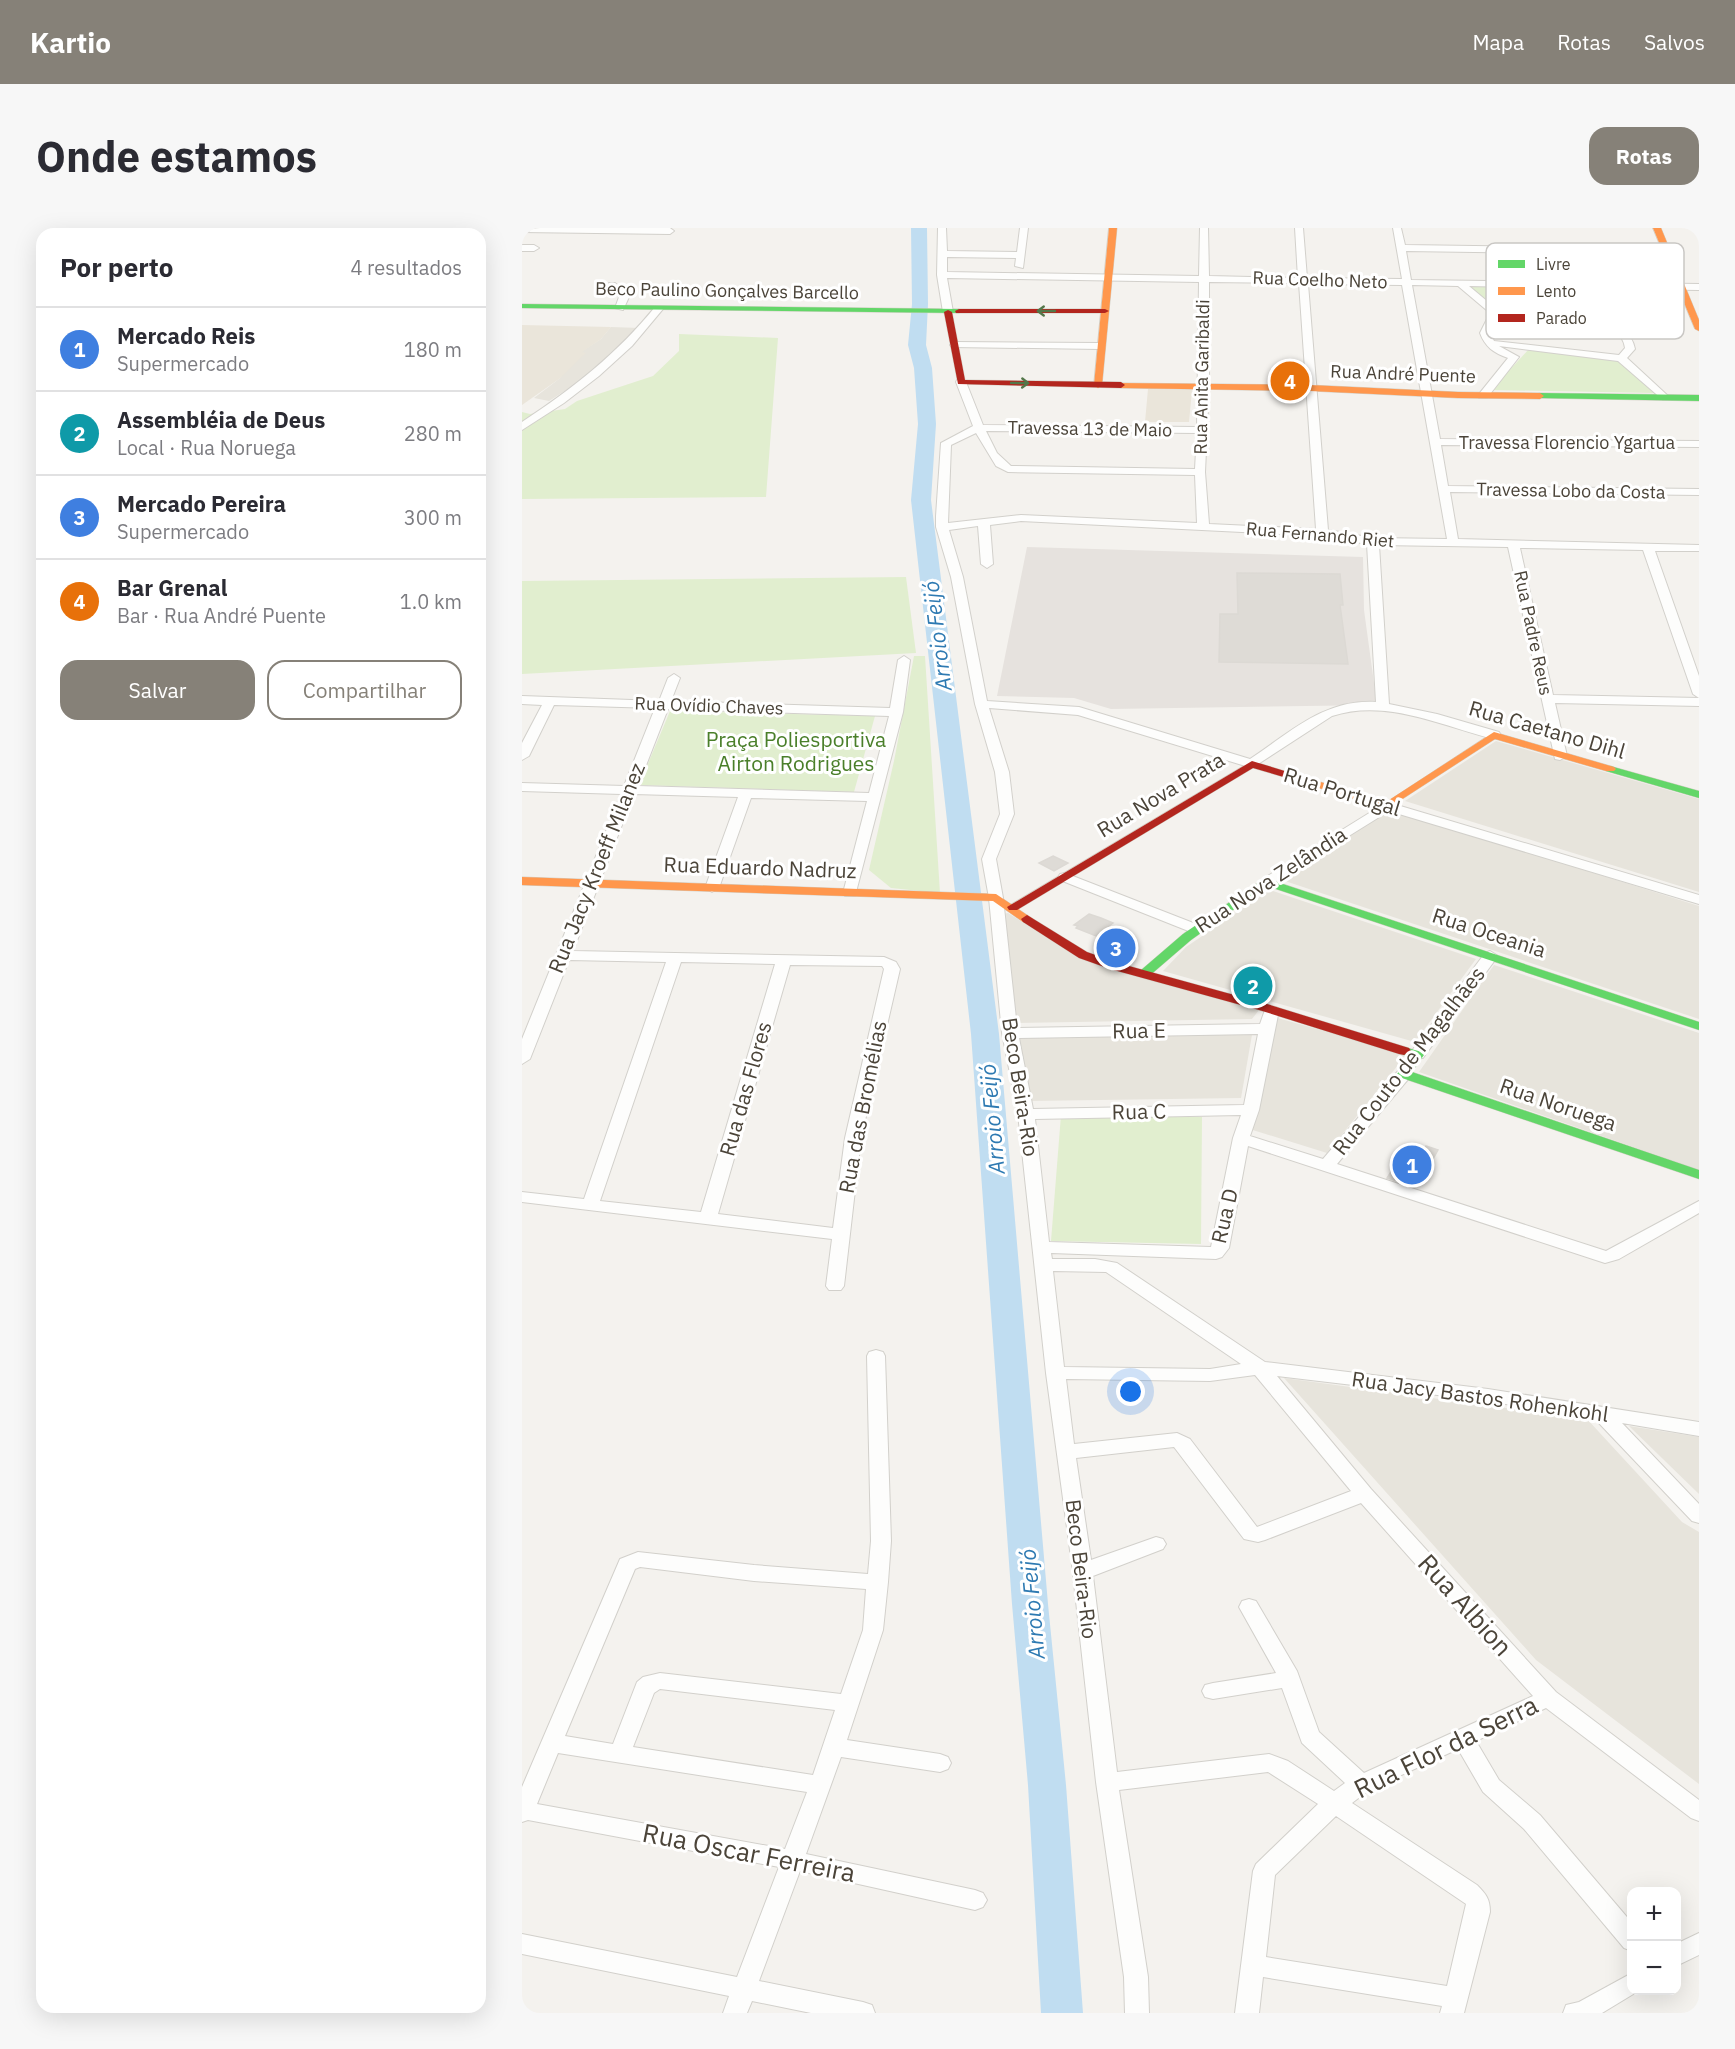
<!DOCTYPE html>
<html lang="pt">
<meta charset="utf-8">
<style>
:root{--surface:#fff;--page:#f7f7f7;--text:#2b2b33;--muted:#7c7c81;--line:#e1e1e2;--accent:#868178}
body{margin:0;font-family:"IBM Plex Sans",sans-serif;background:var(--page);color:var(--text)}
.controls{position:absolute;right:18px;bottom:18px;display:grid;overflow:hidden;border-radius:12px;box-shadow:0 6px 24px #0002}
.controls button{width:54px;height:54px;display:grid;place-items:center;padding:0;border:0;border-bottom:2px solid var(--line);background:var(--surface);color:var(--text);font:30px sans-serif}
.you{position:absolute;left:609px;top:1164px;width:21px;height:21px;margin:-15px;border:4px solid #fff;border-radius:50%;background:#1a73e8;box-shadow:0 0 0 9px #1a73e833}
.badge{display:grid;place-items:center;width:39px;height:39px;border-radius:50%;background:var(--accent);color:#fff;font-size:20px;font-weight:700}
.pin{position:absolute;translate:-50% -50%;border:3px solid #fff;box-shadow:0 2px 6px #0006}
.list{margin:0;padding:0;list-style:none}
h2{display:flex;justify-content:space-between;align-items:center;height:78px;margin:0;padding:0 24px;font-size:26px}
h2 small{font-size:20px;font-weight:400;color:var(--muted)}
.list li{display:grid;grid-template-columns:39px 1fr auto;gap:18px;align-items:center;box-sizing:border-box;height:84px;padding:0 24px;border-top:2px solid var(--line)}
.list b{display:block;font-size:22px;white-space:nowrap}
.list p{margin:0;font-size:20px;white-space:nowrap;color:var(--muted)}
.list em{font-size:20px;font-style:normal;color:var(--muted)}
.actions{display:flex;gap:12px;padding:18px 24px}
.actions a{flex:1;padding:14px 0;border:2px solid var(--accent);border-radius:18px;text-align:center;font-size:21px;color:var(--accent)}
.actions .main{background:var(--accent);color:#fff}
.map{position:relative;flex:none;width:1177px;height:1785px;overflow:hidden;border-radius:18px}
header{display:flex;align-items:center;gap:36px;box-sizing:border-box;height:84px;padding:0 30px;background:var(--accent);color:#fff}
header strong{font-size:28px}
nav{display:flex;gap:33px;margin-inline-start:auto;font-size:21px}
.intro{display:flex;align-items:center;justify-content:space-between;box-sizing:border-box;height:144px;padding:0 36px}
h1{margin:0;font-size:42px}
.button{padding:15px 27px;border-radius:18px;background:var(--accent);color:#fff;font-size:21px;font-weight:700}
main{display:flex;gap:36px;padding:0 36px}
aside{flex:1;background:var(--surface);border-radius:18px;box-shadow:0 6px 24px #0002}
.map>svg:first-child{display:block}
.residential{fill:#e7e4dc}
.industrial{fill:#e6e2de}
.education{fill:#eae5da}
.green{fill:#e1eecf}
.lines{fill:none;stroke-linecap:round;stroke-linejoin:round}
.river{fill:#c0ddf1;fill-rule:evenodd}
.building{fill:#dedbd6;stroke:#dcd9d4;stroke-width:1.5}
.street-casing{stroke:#d2d0cb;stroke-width:2}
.fast-casing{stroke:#d3cfc5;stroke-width:1}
.slow-casing{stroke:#d3cfc5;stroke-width:1}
.jam-casing{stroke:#d3cfc5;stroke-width:1}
.street{fill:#fdfdfc;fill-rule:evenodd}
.fast{fill:#63d668;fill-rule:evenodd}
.slow{fill:#ff974d;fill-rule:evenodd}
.jam{fill:#b3261e;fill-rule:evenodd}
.oneway{stroke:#537749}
.labels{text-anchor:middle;stroke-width:6;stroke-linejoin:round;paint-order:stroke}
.far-street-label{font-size:18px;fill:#4b4439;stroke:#fff}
.street-label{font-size:21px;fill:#4b4439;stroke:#fff}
.park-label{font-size:21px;fill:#4a7f2a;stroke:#fff}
.water-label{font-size:22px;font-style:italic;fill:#2e7ab2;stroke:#fff}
.near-street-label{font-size:26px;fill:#4b4439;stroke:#fff}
.key{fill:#fff;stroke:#c9c7c4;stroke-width:1.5}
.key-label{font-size:16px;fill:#4b4439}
</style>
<header>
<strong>Kartio</strong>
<nav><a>Mapa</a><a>Rotas</a><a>Salvos</a></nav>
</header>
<div class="intro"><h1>Onde estamos</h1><a class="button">Rotas</a></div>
<main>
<aside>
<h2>Por perto<small>4 resultados</small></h2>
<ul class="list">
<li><span class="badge" style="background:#3f7fe0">1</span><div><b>Mercado Reis</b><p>Supermercado</p></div><em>180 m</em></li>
<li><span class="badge" style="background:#0f9aa8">2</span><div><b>Assembléia de Deus</b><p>Local · Rua Noruega</p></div><em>280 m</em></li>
<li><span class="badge" style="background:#3f7fe0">3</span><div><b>Mercado Pereira</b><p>Supermercado</p></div><em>300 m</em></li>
<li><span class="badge" style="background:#e8710a">4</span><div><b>Bar Grenal</b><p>Bar · Rua André Puente</p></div><em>1.0 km</em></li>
</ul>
<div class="actions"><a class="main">Salvar</a><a>Compartilhar</a></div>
</aside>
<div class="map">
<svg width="1177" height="1785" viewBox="0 0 1177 1785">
<rect width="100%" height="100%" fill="#f4f2ee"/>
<!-- residential -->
<g class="residential">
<path d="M89 99 118 100 63 150 27 173 12 170 37 151 59 124 79 111Z"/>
<path d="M974 513 1177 571V664L883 573Z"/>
<path d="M865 580 1177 678V791L763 653Z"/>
<path d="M748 662 954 731 893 814 641 743 664 719Z"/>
<path d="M486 685 551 726 737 782 730 791 493 795 481 686Z"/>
<path d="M972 737 1177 805V942L897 844Z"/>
<path d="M752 789 885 826 805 925 721 899Z"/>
<path d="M731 801 719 870 507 873 497 806Z"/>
<path d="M762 1150 1065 1191 1160 1294 1177 1304V1556L1014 1432Z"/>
<path d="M1107 1198 1177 1209V1266Z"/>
</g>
<!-- industrial -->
<path class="industrial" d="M505 319 841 329 842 382 855 477 589 481 552 470 475 468Z"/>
<!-- education -->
<g class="education">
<path d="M0 97 89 99 79 111 60 124 64 125 37 151 0 177Z"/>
<path d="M626 161 670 162 667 194H623Z"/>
</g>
<!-- green -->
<g class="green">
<path d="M946 58 1095 60 1072 90 1090 101 972 99 981 86Z"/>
<path d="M157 106 256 110 244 269 0 271V184L8 186 43 181 55 173 131 148 157 123Z"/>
<path d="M1007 121 1093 130 1132 165 969 162Z"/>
<path d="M384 349 394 425 0 446V353Z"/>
<path d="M392 428H403L418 665 369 660 347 642 372 533Z"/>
<path d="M148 483 353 488 332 564 117 557Z"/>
<path d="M539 887 680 889 679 1016 529 1013Z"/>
</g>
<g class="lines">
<!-- river -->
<path class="river" d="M389 0H405L406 76 404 117 410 140 414 196 409 272 477 806 526 1376 544 1557 561 1785H519L506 1557 490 1376 449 806 389 272 396 196 392 140 386 117 390 76Z"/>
</g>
<!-- building -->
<g class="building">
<path d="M759 136H773L774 153H761Z"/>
<path d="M715 345 818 346 821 377H818L826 436 697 434 698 386H716Z"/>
<path d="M531 628 546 635 532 643 517 635Z"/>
<path d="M567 686 579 690 591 695 574 708 554 700 556 698 552 697Z"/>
<path d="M593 712 606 714 611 716 599 729 577 722Z"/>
<path d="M730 751 749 755 741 766 720 764Z"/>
<path d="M904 918 916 922 903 945 896 943 888 957 865 950 882 923 886 924 888 920 901 923Z"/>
</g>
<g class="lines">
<!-- street casing -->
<g class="street-casing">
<g id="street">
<path d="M0 0H148L152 3 148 6 0 4Z"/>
<path d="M416 0H424L425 23 495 24 498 0H506L501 40 493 38 494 30 425 29V44L677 48 678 0H686L687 48 776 50 773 0H781L785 50 880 51 871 0H879L883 17 1145 21 1150 24 1145 27 884 23 889 52 1177 56V62L1105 61 1090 80C1094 96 1110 104 1113 121L1105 130 1145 167V171L1141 172 1096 133 977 118 997 129 965 170H957V166L986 130C972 125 963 119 958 105L968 85 936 58 890 57 918 211 1177 213V219L919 217 926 258 1177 261V267L928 264 936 311 1177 317V323H1133L1177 448V470L1171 466 1121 322 998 320 1031 467 1177 470V478L1033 475 1045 528 1038 532 1033 531 986 319 857 317 867 476 915 486 977 504 979 507 977 510 972 511C920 498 864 470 810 488L730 540 556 487 467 480 487 544 492 586 474 631 481 670 495 800 738 796 744 779H754L757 782 737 882 728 908 801 931 876 843H888L890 846 888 849 815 936 1084 1023 1177 973V985L1097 1031 1083 1035 726 918 707 1020 700 1029 694 1031 529 1025 530 1031H573L595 1035 743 1134 966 1161 1177 1194V1208L1100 1195 1177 1276V1295L1170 1293 1073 1191 966 1173 755 1148 849 1261 1034 1464 1177 1572V1593L1169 1590 1024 1480 954 1513 977 1552 1018 1587 1110 1695V1723L1102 1720 1002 1601 961 1564 936 1521 847 1562 830 1575 955 1657C964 1666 968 1671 968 1684L942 1785H918L920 1778 741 1749 737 1785H713L731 1643 734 1636 796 1576 746 1544 597 1562 626 1749 627 1785H603L602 1749 574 1554 550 1337 524 1145 496 886 480 805 467 670 460 631 478 586 473 544 453 476 429 349 414 299V288L419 215 451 198 434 154 435 152 444 154 461 197 675 199 677 54 425 50 431 84 426 87 421 84 415 47ZM687 54 777 55 794 301 687 296 683 244 687 158ZM786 56 880 57 925 311 851 310 806 302ZM947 58 1095 61 1080 80C1084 96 1101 104 1103 120L1097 127 972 113 968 105 978 84ZM464 203 675 205 673 241 489 238 475 225ZM454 205 474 238 486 244 673 247 675 295 499 287 426 295 429 217ZM499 293 800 308 845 316 854 474C802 471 769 504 728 531L557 479 465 473 441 349 427 302 456 298 459 336 465 340 471 336 468 297ZM736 806 722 877 511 881 497 810ZM719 887 711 910 689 1019 527 1014 513 891ZM531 1043 584 1044 719 1136 688 1141 542 1139ZM733 1147 829 1263 735 1299 668 1211 655 1205 552 1216 544 1151 688 1153ZM652 1219 722 1311 736 1314 743 1312 839 1275 1011 1468 842 1545 797 1504 775 1443 734 1373 727 1371 720 1373 717 1379 754 1445 691 1455 683 1457 680 1463 683 1469 691 1471 760 1460 780 1515 823 1555 812 1563 766 1533 747 1526 595 1544 571 1348 641 1321 644 1316 641 1311 634 1309 569 1332 554 1230ZM814 1588 944 1676 925 1758 744 1729 753 1647Z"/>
<path d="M0 17H12L17 20 12 23H0Z"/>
<path d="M87 55H93L107 69 101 82 93 80 97 69 87 59Z"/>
<path d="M133 79 141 81 110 118 77 148 42 175 0 202V194C50 161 95 126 133 79Z"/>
<path d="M433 114 578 115 583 118 578 121 430 119 428 117Z"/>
<path d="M382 428 388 432 381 484 333 668H323L321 665 345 573 229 570 197 660 190 664 183 660 216 569 112 566 51 723 362 729 374 734 378 741 339 910 322 1058 319 1062H307L304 1058 310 1011 0 974V964L62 971 144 734 47 732 8 831 0 836V811L99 566 0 563V555L102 558 133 480 32 477 7 528 0 532V515L20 477 0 476V468L137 473 146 450 152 446 158 450 149 473 368 480 376 432ZM146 481 367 488 347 565 116 558ZM159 734 253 736 179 984 78 973ZM268 737 360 738 362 741 323 910 311 1000 196 986Z"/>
<path d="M865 574 1177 667V676L867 583 748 657H738L736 654Z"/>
<path d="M543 645 679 698 681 701 674 705 669 704 538 652 536 649 538 646Z"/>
<path d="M968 723 976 728 901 830H889L887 827 889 824 963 725Z"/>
<path d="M354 1122 361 1124 363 1128 369 1313 366 1354 361 1402 325 1512 418 1526 426 1529 429 1535 426 1541 418 1544 319 1529 284 1626 453 1662 461 1665 465 1672 461 1679 453 1682 278 1643 237 1753 341 1774 350 1777 353 1785H289L230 1773 225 1785H201L207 1768 0 1726V1706L215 1749 257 1639 6 1592 0 1594V1559L98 1331 116 1324 232 1337 346 1346 349 1313 345 1128 347 1124ZM118 1339 232 1353 344 1361 341 1402 319 1466 138 1445 121 1449 115 1454 91 1516 43 1508 113 1341ZM138 1461 313 1482 291 1547 111 1519 132 1465ZM36 1525 285 1564 263 1621 15 1576Z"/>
<path d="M1177 1705V1727L1154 1738V1716Z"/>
<path d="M1110 1745V1762H1118L1080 1785H1041L1044 1777 1057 1774Z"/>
</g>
</g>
<!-- fast casing -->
<g class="fast-casing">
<g id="fast">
<path d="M0 76 437 81 441 83 437 85 0 80Z"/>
<path d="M1018 165 1177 167V173L1015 170V166Z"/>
<path d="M1088 538 1177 563V570L1084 543V539Z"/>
<path d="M743 650 1177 794V802L745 658 669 712 626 749H618L616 746 618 743 661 706Z"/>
<path d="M882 819 900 824 902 827 890 844 1177 942V951L877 849 875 846 887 829 875 823Z"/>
</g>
</g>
<!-- slow casing -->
<g class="slow-casing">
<g id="slow">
<path d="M587 0H595L580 157 576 160 572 157Z"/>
<path d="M1131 0H1139L1177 92V103L1173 101Z"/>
<path d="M596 155 788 157 936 164 1018 165 1022 168 1018 171 936 170 788 163 599 160 595 157Z"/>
<path d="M972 504 1092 539 1094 541 1092 543H1084L973 511 865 581 771 552 769 550 775 547 779 548 864 574Z"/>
<path d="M0 649 474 666 511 691 505 695 501 694 471 673 0 657Z"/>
</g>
</g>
<!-- jam casing -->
<g class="jam-casing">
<g id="jam">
<path d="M437 81H583L587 83 583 85H434L433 83Z"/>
<path d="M426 82 430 84 443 152 599 154 603 157 599 160 436 156 422 84Z"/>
<path d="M730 533 779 548 781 550 775 553 731 540 495 682H487L485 679Z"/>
<path d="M505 687 565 724 596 735 745 776 887 820 889 823 882 827 877 826 737 782 588 741 557 730 501 694 499 691Z"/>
</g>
</g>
<!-- street -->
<use href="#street" class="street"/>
<!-- fast -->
<use href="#fast" class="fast"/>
<!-- slow -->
<use href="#slow" class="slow"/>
<!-- jam -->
<use href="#jam" class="jam"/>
</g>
<!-- one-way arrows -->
<defs><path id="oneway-shaft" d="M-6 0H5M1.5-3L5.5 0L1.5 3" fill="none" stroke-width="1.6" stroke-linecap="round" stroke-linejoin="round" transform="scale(1.5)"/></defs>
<g class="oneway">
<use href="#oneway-shaft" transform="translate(524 83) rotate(180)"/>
<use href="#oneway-shaft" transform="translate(498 155) rotate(1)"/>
</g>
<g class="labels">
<!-- far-street labels -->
<g class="far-street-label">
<text transform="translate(798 52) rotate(2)" y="6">Rua Coelho Neto</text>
<text transform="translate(205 63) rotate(1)" y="6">Beco Paulino Gonçalves Barcello</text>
<text transform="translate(881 146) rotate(2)" y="6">Rua André Puente</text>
<text transform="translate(680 149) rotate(-89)" y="6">Rua Anita Garibaldi</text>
<text transform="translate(568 201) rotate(1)" y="6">Travessa 13 de Maio</text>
<text x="1045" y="221">Travessa Florencio Ygartua</text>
<text transform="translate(1049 263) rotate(1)" y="6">Travessa Lobo da Costa</text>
<text transform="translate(798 307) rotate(5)" y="6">Rua Fernando Riet</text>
<text transform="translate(1011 405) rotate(78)" y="6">Rua Padre Reus</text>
<text transform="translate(187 478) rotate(2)" y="6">Rua Ovídio Chaves</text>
</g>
<!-- street labels -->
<g class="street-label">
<text transform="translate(1025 502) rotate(16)" y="7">Rua Caetano Dihl</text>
<text transform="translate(820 564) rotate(17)" y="7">Rua Portugal</text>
<text transform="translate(639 567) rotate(-31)" y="7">Rua Nova Prata</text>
<text transform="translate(75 640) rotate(-68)" y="7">Rua Jacy Kroeff Milanez</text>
<text transform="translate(238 640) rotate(2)" y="7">Rua Eduardo Nadruz</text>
<text transform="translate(749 652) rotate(-33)" y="7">Rua Nova Zelândia</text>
<text transform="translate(967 705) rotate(18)" y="7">Rua Oceania</text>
<text transform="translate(617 803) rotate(-1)" y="7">Rua E</text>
<text transform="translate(887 833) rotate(-52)" y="7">Rua Couto de Magalhães</text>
<text transform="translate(498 859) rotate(81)" y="7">Beco Beira-Rio</text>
<text transform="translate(224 861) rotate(-74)" y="7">Rua das Flores</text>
<text transform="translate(1036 877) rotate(19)" y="7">Rua Noruega</text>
<text transform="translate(341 879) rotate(-79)" y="7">Rua das Bromélias</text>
<text transform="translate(617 884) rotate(-1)" y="7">Rua C</text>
<text transform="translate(703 988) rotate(-77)" y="7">Rua D</text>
<text transform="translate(958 1169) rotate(8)" y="7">Rua Jacy Bastos Rohenkohl</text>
<text transform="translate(559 1341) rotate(83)" y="7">Beco Beira-Rio</text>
</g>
<!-- park labels -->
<g class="park-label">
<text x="274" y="519">Praça Poliesportiva<tspan x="274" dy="24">Airton Rodrigues</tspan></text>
</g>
<!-- water labels -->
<g class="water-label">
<text transform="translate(415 408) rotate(-97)" y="8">Arroio Feijó</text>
<text transform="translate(470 891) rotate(-95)" y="8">Arroio Feijó</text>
<text transform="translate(510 1376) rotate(-95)" y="8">Arroio Feijó</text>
</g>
<!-- near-street labels -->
<g class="near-street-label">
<text transform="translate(943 1377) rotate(48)" y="9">Rua Albion</text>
<text transform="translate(924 1519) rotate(-26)" y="9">Rua Flor da Serra</text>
<text transform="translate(227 1625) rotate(11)" y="9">Rua Oscar Ferreira</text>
</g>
</g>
<!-- legend -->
<rect x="964" y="15" width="198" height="96" rx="9" class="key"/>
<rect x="976" y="32" width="27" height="8" fill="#63d668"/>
<rect x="976" y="59" width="27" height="8" fill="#ff974d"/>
<rect x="976" y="86" width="27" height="8" fill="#b3261e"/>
<g class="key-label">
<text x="1014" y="42">Livre</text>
<text x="1014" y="69">Lento</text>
<text x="1014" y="96">Parado</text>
</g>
</svg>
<div class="controls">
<button>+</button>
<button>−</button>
</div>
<div class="you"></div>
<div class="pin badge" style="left:890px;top:937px;background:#3f7fe0">1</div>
<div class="pin badge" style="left:731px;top:758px;background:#0f9aa8">2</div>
<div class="pin badge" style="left:594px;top:720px;background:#3f7fe0">3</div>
<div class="pin badge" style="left:768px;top:153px;background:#e8710a">4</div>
</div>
</main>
